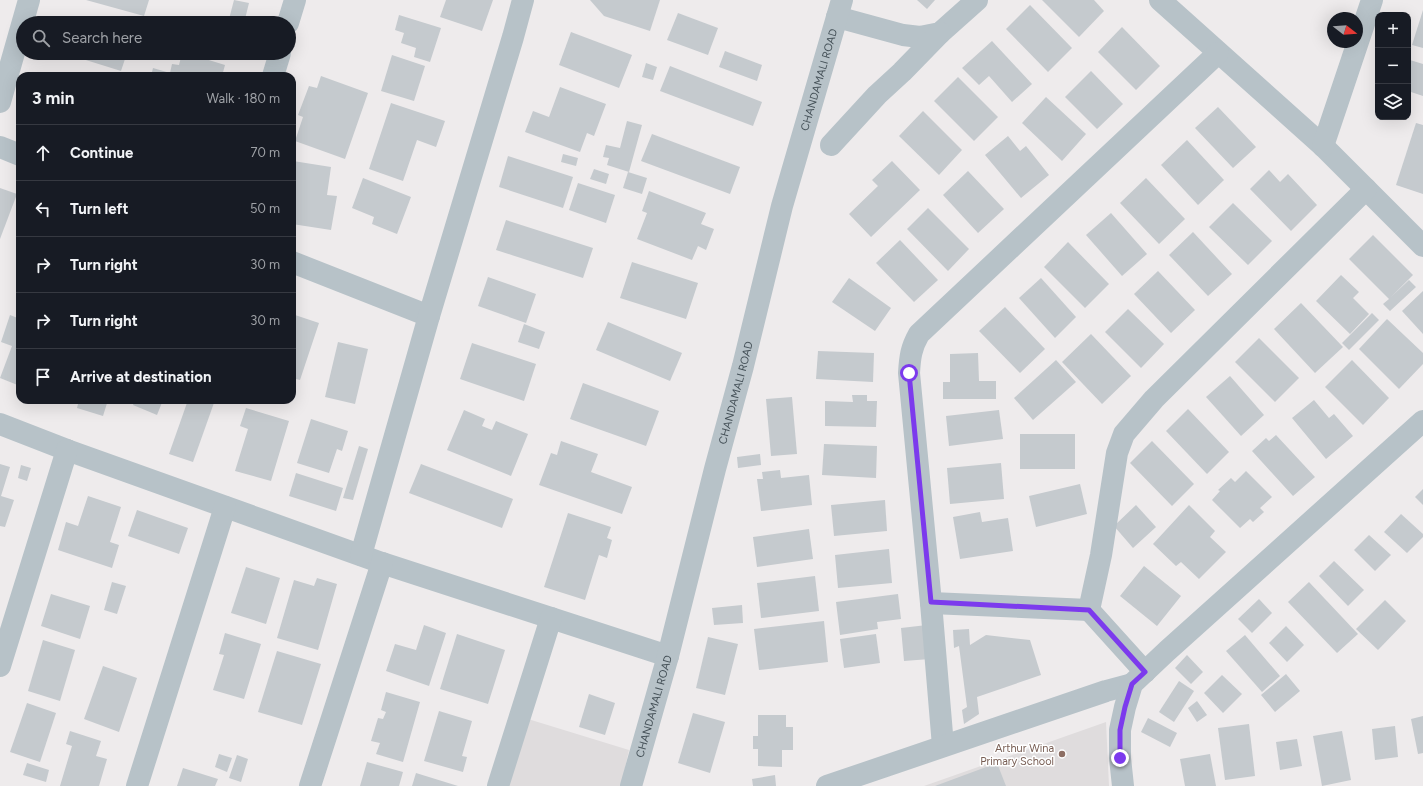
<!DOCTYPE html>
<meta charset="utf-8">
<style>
:root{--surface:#171b24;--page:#242831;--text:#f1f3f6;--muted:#9ea1a6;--line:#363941}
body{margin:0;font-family:Figtree,sans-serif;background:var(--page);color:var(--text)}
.controls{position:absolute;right:12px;top:12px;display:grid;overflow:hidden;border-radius:8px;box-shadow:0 4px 16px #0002}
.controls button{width:36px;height:36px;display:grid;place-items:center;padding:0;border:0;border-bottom:1px solid var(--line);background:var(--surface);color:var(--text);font:20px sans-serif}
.compass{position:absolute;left:1327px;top:12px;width:36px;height:36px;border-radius:50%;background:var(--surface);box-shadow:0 4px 16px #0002;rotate:107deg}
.stop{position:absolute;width:12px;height:12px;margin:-9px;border:3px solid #7c3aed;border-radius:50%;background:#fff}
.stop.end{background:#7c3aed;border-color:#fff;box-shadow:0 1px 4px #0008}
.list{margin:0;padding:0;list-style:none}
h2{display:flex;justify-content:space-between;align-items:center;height:52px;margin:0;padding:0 16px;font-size:17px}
h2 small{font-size:13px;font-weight:400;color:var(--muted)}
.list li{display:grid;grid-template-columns:26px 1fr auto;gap:12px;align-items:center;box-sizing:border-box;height:56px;padding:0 16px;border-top:1px solid var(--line)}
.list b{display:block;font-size:15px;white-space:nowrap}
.list em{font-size:13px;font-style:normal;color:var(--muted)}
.icon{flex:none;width:22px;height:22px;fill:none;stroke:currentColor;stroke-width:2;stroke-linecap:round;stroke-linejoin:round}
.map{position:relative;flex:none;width:1423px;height:786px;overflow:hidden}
.search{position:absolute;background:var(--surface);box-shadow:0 4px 16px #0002;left:16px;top:16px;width:280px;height:44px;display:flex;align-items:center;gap:10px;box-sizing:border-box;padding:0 14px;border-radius:22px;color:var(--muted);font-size:15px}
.panel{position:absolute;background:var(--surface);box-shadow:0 4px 16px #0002;left:16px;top:72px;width:280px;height:332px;border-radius:12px}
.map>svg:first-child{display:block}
.education{fill:#dfdcdd}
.building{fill:#c5cace}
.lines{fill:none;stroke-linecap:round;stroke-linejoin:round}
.minor{stroke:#b7c2c8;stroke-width:22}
.route{stroke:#7c3aed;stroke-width:5}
.education-dot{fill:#8d6e63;stroke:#fff;stroke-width:1.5}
.labels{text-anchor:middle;stroke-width:3;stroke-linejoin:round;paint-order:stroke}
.street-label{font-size:11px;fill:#455158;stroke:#fff}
.education-label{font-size:11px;fill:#785e54;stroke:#fff;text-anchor:end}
</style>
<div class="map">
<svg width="1423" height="786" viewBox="0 0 1423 786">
<rect width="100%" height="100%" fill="#eeebec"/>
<!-- education -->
<g class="education">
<path d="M528 719 629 750 621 786H508Z"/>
<path d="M1106 722 1109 786H924Z"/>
</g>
<!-- building -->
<g class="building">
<path d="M86 0H149L144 16Z"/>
<path d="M234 0 249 3 244 23H228Z"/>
<path d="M446 0H493L482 31 440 17Z"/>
<path d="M590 0H660L650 31 604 16Z"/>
<path d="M917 0H935L927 9Z"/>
<path d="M1042 0H1094L1104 11 1079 37Z"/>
<path d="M1030 5 1072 48 1048 72 1006 29Z"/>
<path d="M1423 10V48L1412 45Z"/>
<path d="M678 13 718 28 708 55 667 40Z"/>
<path d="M399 15 441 28 430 62 414 57 416 48 401 43 404 33 395 30Z"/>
<path d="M1122 27 1160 66 1136 90 1098 52Z"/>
<path d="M571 32 632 55 619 88 559 65Z"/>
<path d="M992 41 1032 84 1012 102 989 76 979 85 962 68Z"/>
<path d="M725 51 762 65 757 81 719 67Z"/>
<path d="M74 53H127L121 71 73 56Z"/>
<path d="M182 53H186L225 65 222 76H151L153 68 170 73 172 64 179 65Z"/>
<path d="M392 55 425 66 414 101 381 91Z"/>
<path d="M1410 60 1423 64V96L1408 91V66Z"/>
<path d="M646 63 657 67 653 80 642 77Z"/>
<path d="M670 66 762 102 753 126 660 91Z"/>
<path d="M1091 71 1123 104 1097 129 1065 97Z"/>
<path d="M321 76 368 93 345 159 295 141 303 117 298 115 309 86 317 88Z"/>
<path d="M958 77 998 117 974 141 934 101Z"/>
<path d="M560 87 606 104 594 136 587 133 580 152 525 132 533 111 549 117Z"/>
<path d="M1046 97 1086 134 1062 161 1022 123Z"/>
<path d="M391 103 445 121 436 147 417 140 403 181 369 169Z"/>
<path d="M1218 107 1256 147 1233 168 1195 128Z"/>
<path d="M923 111 962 150 939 175 899 136Z"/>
<path d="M627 121 642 125 629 172 607 165 609 158 603 157 606 145 620 148Z"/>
<path d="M1416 123 1423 125V194L1396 185Z"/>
<path d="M652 134 740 167 730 194 641 161Z"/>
<path d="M1008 136 1020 151 1026 146 1049 175 1021 198 985 155Z"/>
<path d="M1187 140 1224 180 1198 205 1161 165Z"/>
<path d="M563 154 578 158 576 166 561 162Z"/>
<path d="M508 156 573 177 563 208 499 187Z"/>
<path d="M293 161 331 167 327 195 337 196 331 230 292 224Z"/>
<path d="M892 161 920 190 871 237 849 214 878 186 872 180Z"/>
<path d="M594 169 609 174 606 184 590 179Z"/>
<path d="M1269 170 1280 182 1288 174 1317 205 1291 231 1250 189Z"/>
<path d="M968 171 1004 209 978 233 943 195Z"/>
<path d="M628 172 647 178 642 194 623 188Z"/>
<path d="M363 178 411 197 397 234 372 224 374 217 352 208Z"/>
<path d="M1146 178 1185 219 1159 244 1120 203Z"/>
<path d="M578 183 615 195 606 223 569 210Z"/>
<path d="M0 188 17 194 0 239Z"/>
<path d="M649 191 706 213 701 224 714 229 706 250 698 246 692 260 637 239 647 213 642 211Z"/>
<path d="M1233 203 1272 241 1248 265 1209 227Z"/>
<path d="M928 208 969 249 948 271 907 229Z"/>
<path d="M1111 213 1147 254 1122 276 1086 235Z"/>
<path d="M506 220 593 248 583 278 496 250Z"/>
<path d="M1193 232 1232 274 1208 296 1169 255Z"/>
<path d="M1373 235 1413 275 1391 297 1409 280 1416 287 1390 311 1383 304 1389 299 1349 259Z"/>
<path d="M900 240 938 280 914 302 876 263Z"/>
<path d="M1068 242 1109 284 1085 308 1044 267Z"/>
<path d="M632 262 698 283 686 319 620 298Z"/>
<path d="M1158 271 1195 310 1171 333 1134 294Z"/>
<path d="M1341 275 1359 292 1353 298 1369 314 1350 334 1316 301Z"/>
<path d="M488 277 536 294 526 323 478 306Z"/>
<path d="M849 278 891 308 875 331 832 302Z"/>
<path d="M1041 278 1076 317 1055 338 1019 298Z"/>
<path d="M1423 291V334L1402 311Z"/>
<path d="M1301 303 1343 347 1315 373 1274 329Z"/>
<path d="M1005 307 1045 349 1020 373 979 331Z"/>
<path d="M1128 309 1164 344 1141 368 1105 332Z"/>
<path d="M1372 313 1379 320 1349 350 1342 343Z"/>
<path d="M292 314 319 323 300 380 292 378Z"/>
<path d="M10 315 20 319V386L0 378 12 346 1 342Z"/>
<path d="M1387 319 1423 353V364L1399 389 1359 349Z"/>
<path d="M608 322 682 353 670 381 596 350Z"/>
<path d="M524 324 545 332 539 349 518 342Z"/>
<path d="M1091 334 1131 376 1102 404 1062 362Z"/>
<path d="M1259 338 1299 378 1275 402 1235 362Z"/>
<path d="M338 342 368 349 355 404 325 397Z"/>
<path d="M472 343 536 364 524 401 460 379Z"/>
<path d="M818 351 874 353 873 382 816 379Z"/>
<path d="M978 353 979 381H996V399H943V382H950V354Z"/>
<path d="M1056 360 1076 382 1033 420 1014 398Z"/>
<path d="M1352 360 1389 398 1363 425 1325 387Z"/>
<path d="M1230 376 1264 415 1241 436 1206 397Z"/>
<path d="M583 383 659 411 646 446 570 419Z"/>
<path d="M852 395H867V401H877L876 427 825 426V401L853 402Z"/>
<path d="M792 397 797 454 771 456 766 399Z"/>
<path d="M79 400H108L103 416 77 408Z"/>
<path d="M135 400H163L157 415 133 405Z"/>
<path d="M188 400H215L193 462 169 454Z"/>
<path d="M1314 400 1329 418 1334 414 1353 436 1326 459 1292 418Z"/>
<path d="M246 408 289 421 271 481 235 471 248 429 240 426Z"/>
<path d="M1188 409 1229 452 1207 474 1166 431Z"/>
<path d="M464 410 485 419 482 426 492 430 496 421 528 434 511 476 447 450Z"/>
<path d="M999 410 1003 439 949 446 946 416Z"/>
<path d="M311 419 348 431 342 451 337 449 329 473 297 463Z"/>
<rect x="1020" y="434" width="55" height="35"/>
<path d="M1276 435 1315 477 1293 496 1252 451 1266 438 1269 441Z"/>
<path d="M561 441 598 454 591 472 632 487 622 514 539 485 551 453 557 455Z"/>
<path d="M1152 441 1194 484 1172 506 1130 463Z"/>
<path d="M824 444 877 446 876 478 822 475Z"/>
<path d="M359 446 368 449 353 500 343 498Z"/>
<path d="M760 454 761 465 738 468 737 457Z"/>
<path d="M1001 463 1004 499 950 504 947 468Z"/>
<path d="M0 464 10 467 1 496 14 500 5 527 0 526Z"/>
<path d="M421 464 513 499 502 528 409 493Z"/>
<path d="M21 465 31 468 27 481 18 478Z"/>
<path d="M780 470 781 478 809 475 812 505 761 511 757 479H763L762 472Z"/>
<path d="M1246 471 1272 497 1260 508 1264 512 1253 522 1250 519 1240 528 1212 500 1220 491 1218 490 1231 478 1235 482Z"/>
<path d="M296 473 343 488 336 511 289 496Z"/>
<path d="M1080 484 1087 514 1036 527 1029 496Z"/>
<path d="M1423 489V505L1415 497Z"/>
<path d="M88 496 121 507 110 542 119 545 112 568 58 550 66 522 78 526Z"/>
<path d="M885 500 887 531 834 536 831 505Z"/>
<path d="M1136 505 1156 527 1133 548 1114 526Z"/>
<path d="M1189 505 1215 531 1210 537 1226 552 1199 579 1181 562 1176 566 1153 544Z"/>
<path d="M137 510 188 528 179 554 128 536Z"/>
<path d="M980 512 982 522 1008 518 1013 551 960 559 953 517Z"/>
<path d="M568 513 611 527 607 538 612 540 607 558 599 555 585 600 544 587Z"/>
<path d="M1401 514 1423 534V537L1407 553 1384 532Z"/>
<path d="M809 529 813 559 757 567 753 537Z"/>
<path d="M1369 535 1391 555 1375 571 1354 550Z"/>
<path d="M889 549 892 583 838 588 835 555Z"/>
<path d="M1334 561 1364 590 1348 606 1319 576Z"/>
<path d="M1144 566 1181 596 1157 626 1120 596Z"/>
<path d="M246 567 280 578 266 624 231 613Z"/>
<path d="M815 576 819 611 761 618 757 583Z"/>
<path d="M317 578 337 584 318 650 277 638 294 580 314 586Z"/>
<path d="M112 582 126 586 117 614 104 610Z"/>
<path d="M1309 582 1358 634 1337 653 1288 602Z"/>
<path d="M51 594 90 606 80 639 41 626Z"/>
<path d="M898 594 901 619 877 622 878 629 840 635 836 602Z"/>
<path d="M1259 599 1272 613 1252 633 1238 619Z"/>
<path d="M1385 600 1406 621 1378 650 1356 629Z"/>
<path d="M742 605 743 623 714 625 712 608Z"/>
<path d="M824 621 828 662 759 670 754 629Z"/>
<path d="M424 625 446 633 429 686 386 671 395 644 416 650Z"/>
<path d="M927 625 930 659 904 661 901 628Z"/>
<path d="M1286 626 1304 645 1287 662 1269 643Z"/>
<path d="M969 629 970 645 986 635 1030 640 1041 675 977 697 979 714 964 724 962 710 967 707 959 646 954 648 953 630Z"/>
<path d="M225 633 261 644 244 699 213 690 224 655 219 654Z"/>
<path d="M457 634 505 650 488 704 440 689Z"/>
<path d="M876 634 880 663 844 668 840 639Z"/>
<path d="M1245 635 1280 676 1262 692 1226 651Z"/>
<path d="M708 637 738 644 725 695 696 688Z"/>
<path d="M43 640 75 650 60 701 28 691Z"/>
<path d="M277 651 321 664 302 725 258 712Z"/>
<path d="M1187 655 1203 672 1191 684 1175 668Z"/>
<path d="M103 666 137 678 119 732 84 719Z"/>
<path d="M1286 674 1300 691 1275 712 1261 695Z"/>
<path d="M1222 675 1242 694 1223 713 1204 693Z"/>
<path d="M1179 681 1194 691 1174 722 1159 712Z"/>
<path d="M386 692 420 702 403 762 376 754 380 743 371 741 378 718 383 719 386 712 381 710Z"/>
<path d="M589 694 615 703 605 735 579 727Z"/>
<path d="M1197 701 1207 715 1197 722 1188 708Z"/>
<path d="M27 703 56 713 40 762 10 752Z"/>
<path d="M439 711 472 721 462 756 467 757 463 772 424 761Z"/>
<path d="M693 713 725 722 710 773 678 763Z"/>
<path d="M758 715H786V727H793V750H782V767L758 766V749H753V736H758Z"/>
<path d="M1423 716V753L1418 754 1411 719Z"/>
<path d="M1148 718 1177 733 1170 747 1141 732Z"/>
<path d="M1249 724 1255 776 1225 780 1218 728Z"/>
<path d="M1395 726 1398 757 1375 760 1372 729Z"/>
<path d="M70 731 101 741 96 756 107 759 99 786H60L72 746 66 744Z"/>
<path d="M1342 731 1351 780 1322 786 1313 736Z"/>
<path d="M1297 739 1302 766 1280 770 1276 742Z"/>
<path d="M219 754 232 758 227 772 215 767Z"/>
<path d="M1210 754 1216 786H1185L1180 759Z"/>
<path d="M237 755 248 759 241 782 229 778Z"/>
<path d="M367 762 403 772 399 786H360Z"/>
<path d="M27 763 49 770 46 782 23 775Z"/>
<path d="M997 763 1006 786H935Z"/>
<path d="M183 768 218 779 215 786H177Z"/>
<path d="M416 773 458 786H412Z"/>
<path d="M775 775 776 786H753L752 779Z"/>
</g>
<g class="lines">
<!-- minor -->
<g class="minor">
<path d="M1160 0 1323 146 1423 246"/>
<path d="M837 17 903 35 920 37 940 33 977 0"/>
<path d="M288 23 295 0"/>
<path d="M273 76 280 53"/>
<path d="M0 102 29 0"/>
<path d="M831 145 877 95 902 72 940 33"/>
<path d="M1323 146 1372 0"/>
<path d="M0 147 20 155"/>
<path d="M292 262 429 316"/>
<path d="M0 424 67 450 382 563 668 656"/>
<path d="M361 555 429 316 513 37 523 0"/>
<path d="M931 603 1089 610"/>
<path d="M0 666 67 450"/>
<path d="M1145 672 1089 610 1101 555 1117 453 1124 434 1154 399 1366 189"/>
<path d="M943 746 931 603 909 373C910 357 911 348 919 334L1218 53"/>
<path d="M137 786 225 507"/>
<path d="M310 786 382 563"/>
<path d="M498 786 551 618"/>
<path id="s1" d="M631 786 668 656 715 469 743 366 782 206 842 0"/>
<path d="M827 786 1106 691 1132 684"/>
<path d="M1123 786 1120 758V730L1125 707 1132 684 1167 651 1423 421"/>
</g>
</g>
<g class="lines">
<!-- route -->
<path class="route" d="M909 373 931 602 1089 610 1145 672 1132 684 1125 707 1120 730V758"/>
</g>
<!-- markers -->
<circle class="education-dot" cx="1062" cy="754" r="4"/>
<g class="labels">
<!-- street labels -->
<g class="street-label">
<text dy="4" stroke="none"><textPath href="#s1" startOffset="731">CHANDAMALI ROAD</textPath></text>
<text dy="4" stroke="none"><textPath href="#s1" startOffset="407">CHANDAMALI ROAD</textPath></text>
<text dy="4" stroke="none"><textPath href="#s1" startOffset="83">CHANDAMALI ROAD</textPath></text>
</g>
<!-- education labels -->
<g class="education-label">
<text x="1054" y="752">Arthur Wina<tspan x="1054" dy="13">Primary School</tspan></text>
</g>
</g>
</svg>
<div class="controls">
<button>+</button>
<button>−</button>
<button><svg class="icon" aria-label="layers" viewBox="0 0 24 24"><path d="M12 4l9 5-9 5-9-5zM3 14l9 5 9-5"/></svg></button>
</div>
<svg class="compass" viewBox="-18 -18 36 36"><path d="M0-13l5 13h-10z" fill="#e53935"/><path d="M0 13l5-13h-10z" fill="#9ea1a6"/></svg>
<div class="stop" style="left:909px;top:373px"></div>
<div class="stop end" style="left:1120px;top:758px"></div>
<div class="search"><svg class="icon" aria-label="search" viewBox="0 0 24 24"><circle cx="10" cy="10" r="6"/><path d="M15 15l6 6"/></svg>Search here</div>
<section class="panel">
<h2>3 min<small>Walk · 180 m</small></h2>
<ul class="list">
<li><svg class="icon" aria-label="ahead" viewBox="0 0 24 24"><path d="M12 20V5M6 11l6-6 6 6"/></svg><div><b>Continue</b></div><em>70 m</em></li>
<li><svg class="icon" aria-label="left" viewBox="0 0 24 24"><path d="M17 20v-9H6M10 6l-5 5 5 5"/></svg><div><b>Turn left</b></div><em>50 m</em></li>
<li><svg class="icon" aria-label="right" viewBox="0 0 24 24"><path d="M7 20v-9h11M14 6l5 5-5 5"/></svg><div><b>Turn right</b></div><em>30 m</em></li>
<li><svg class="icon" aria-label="right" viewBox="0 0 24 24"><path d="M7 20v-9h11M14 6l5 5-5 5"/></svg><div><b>Turn right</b></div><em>30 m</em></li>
<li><svg class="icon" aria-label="arrive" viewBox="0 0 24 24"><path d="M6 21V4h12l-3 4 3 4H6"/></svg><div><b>Arrive at destination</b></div></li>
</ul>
</section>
</div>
